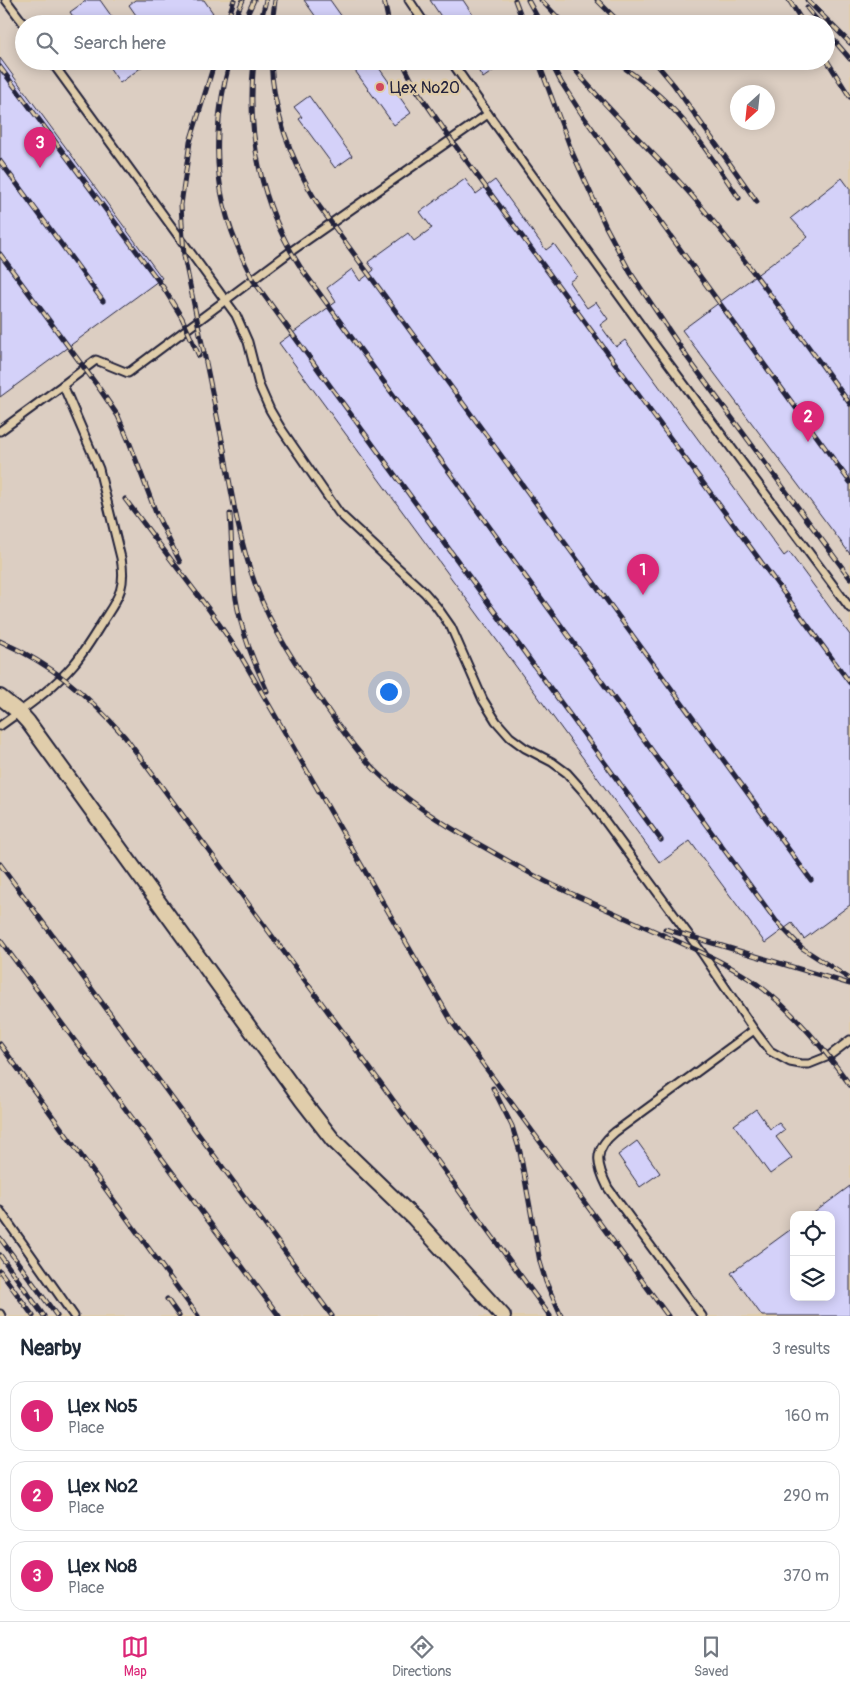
<!DOCTYPE html>
<meta charset="utf-8">
<style>
:root{--surface:#fff;--page:#f6f6f7;--text:#1f2937;--muted:#747a83;--line:#e0e1e3;--accent:#db2777}
body{margin:0;font-family:Pangolin,sans-serif;background:var(--page);color:var(--text)}
.controls{position:absolute;right:15px;bottom:15px;display:grid;overflow:hidden;border-radius:10px;box-shadow:0 2px 12px #0003}
.controls button{width:45px;height:45px;display:grid;place-items:center;padding:0;border:0;border-bottom:1px solid var(--line);background:var(--surface);color:var(--text);font:25px sans-serif}
.compass{position:absolute;left:730px;top:85px;width:45px;height:45px;border-radius:50%;background:var(--surface);box-shadow:0 2px 12px #0003;rotate:207deg}
.you{position:absolute;left:388px;top:691px;width:18px;height:18px;margin:-12px;border:4px solid #fff;border-radius:50%;background:#1a73e8;box-shadow:0 0 0 8px #1a73e833}
.badge{display:grid;place-items:center;width:32px;height:32px;border-radius:50%;background:var(--accent);color:#fff;font-size:16px;font-weight:700}
.pin{position:absolute;translate:-50% -41px;filter:drop-shadow(0 1px 2px #0008)}
.pin::after{content:'';position:absolute;top:26px;width:18px;height:15px;background:inherit;clip-path:polygon(0 0,100% 0,50% 100%)}
.list{margin:0;padding:0;list-style:none}
h2{display:flex;justify-content:space-between;align-items:center;height:65px;margin:0;padding:0 20px;font-size:21px}
h2 small{font-size:16px;font-weight:400;color:var(--muted)}
.list li{display:grid;grid-template-columns:32px 1fr auto;gap:15px;align-items:center;box-sizing:border-box;height:70px;margin:0 10px 10px;padding:0 10px;border:1px solid var(--line);border-radius:15px}
.list b{display:block;font-size:19px;white-space:nowrap}
.list p{margin:0;font-size:16px;white-space:nowrap;color:var(--muted)}
.list em{font-size:16px;font-style:normal;color:var(--muted)}
.icon{flex:none;width:28px;height:28px;fill:none;stroke:currentColor;stroke-width:2;stroke-linecap:round;stroke-linejoin:round}
.map{position:relative;flex:none;width:850px;height:1316px;overflow:hidden}
.search{position:absolute;background:var(--surface);box-shadow:0 2px 12px #0003;left:15px;right:15px;top:15px;height:55px;display:flex;align-items:center;gap:12px;box-sizing:border-box;padding:0 18px;border-radius:28px;color:var(--muted);font-size:19px}
.sheet{height:305px;background:var(--surface)}
nav{display:flex;justify-content:space-around;align-items:center;box-sizing:border-box;height:70px;border-top:1px solid var(--line);background:var(--surface);font-size:14px;color:var(--muted)}
nav a{display:grid;justify-items:center;gap:2px}
nav .on{color:var(--accent)}
.map>svg:first-child{display:block}
.built{fill:#dccec2;fill-rule:evenodd}
.building{fill:#d4d1f9;stroke:#22223b}
.lines{fill:none;stroke-linecap:round;stroke-linejoin:round}
.lane-casing{stroke:#22223b;stroke-width:11}
.street-casing{stroke:#22223b;stroke-width:18}
.lane{stroke:#e0cdab;stroke-width:7}
.street{stroke:#e0cdab;stroke-width:14}
.rail-casing{stroke:#22223b;stroke-width:5}
.rail{stroke:#e0cdab;stroke-width:3;stroke-dasharray:9;stroke-linecap:butt}
.poi-dot{fill:#d1495b;stroke:#e0cdab;stroke-width:2}
.labels{text-anchor:middle;stroke-width:5;stroke-linejoin:round;paint-order:stroke}
.poi-label{font-size:16px;fill:#22223b;stroke:#e0cdab;text-anchor:start}
</style>
<div class="map">
<svg width="850" height="1316" viewBox="0 0 850 1316">
<rect width="100%" height="100%" fill="#e0cdab"/>
<filter id="ink" filterUnits="userSpaceOnUse"><feTurbulence type="fractalNoise" baseFrequency=".02" numOctaves="2"/><feDisplacementMap in="SourceGraphic" scale="10" xChannelSelector="R" yChannelSelector="G"/><feConvolveMatrix kernelMatrix="1 2 1 2 8 2 1 2 1" color-interpolation-filters="sRGB"/></filter>
<g filter="url(#ink)">
<!-- built -->
<path class="built" d="M0 0H850V1316H0ZM24 24H826V61H24ZM738 92H768V122H738ZM794 1215H831V1297H794Z"/>
<!-- building -->
<g class="building">
<path d="M87 0H100L117 24H78L70 12Z"/>
<path d="M135 0H204L213 13 208 16 214 24H129L138 18 129 5Z"/>
<path d="M304 0H330L347 24H321Z"/>
<path d="M430 0H463L479 24H446Z"/>
<path d="M0 58 162 278 0 397Z"/>
<path d="M105 61H150L120 83Z"/>
<path d="M348 61H374L411 113 394 125Z"/>
<path d="M472 61H507L483 78Z"/>
<path d="M309 96 352 156 335 168 299 119 302 117 294 107Z"/>
<path d="M842 178 850 189V554L682 330 808 237 791 218Z"/>
<path d="M465 179 476 194 495 180 546 250 554 244 577 276 569 282 587 308 596 302 608 319 600 325 616 347 625 340 784 556 789 552 850 635V905L804 939 792 923 765 943 690 841 660 863 279 343 336 302 327 288 352 269 360 281 374 270 368 262 408 233 414 241 432 228 420 212Z"/>
<path d="M756 1109 770 1129 779 1123 785 1130 776 1137 792 1158 770 1174 734 1125Z"/>
<path d="M637 1141 660 1173 640 1187 618 1155Z"/>
<path d="M850 1186V1316H762L731 1273 794 1227V1297H831V1215H811Z"/>
</g>
<g class="lines">
<!-- lane casing -->
<g class="lane-casing">
<g id="lane">
<path d="M6 0 24 24"/>
<path d="M409 0 425 24"/>
<path d="M51 61 236 315 248 342 259 385 270 410 280 427 339 513 425 593 437 607 451 627 483 700 496 721 510 737 525 748 552 762 567 773 583 791 702 953 754 1030 770 1051 790 1062 801 1064H809L829 1056 850 1040"/>
<path d="M451 61 488 114 655 345 850 608"/>
<path d="M0 431 63 385"/>
<path d="M0 726C26 707 53 689 74 664 84 652 92 639 100 626 116 600 127 591 121 558L99 469 63 385 96 360 128 373 290 252 488 114"/>
<path d="M0 1211 74 1316"/>
<path d="M0 1314 1 1316"/>
<path d="M702 1316 608 1188C596 1164 593 1150 615 1132L754 1030"/>
</g>
</g>
<!-- street casing -->
<g class="street-casing">
<path id="street" d="M0 697 19 712 28 722 302 1100 333 1140 414 1218 503 1316"/>
</g>
<!-- lane -->
<use href="#lane" class="lane"/>
<!-- street -->
<use href="#street" class="street"/>
<!-- rail casing -->
<g class="rail-casing">
<g id="rail">
<path d="M384 0 389 24"/>
<path d="M515 0 524 24"/>
<path d="M528 0 541 24"/>
<path d="M541 0 564 24"/>
<path d="M597 0 621 24"/>
<path d="M789 0 804 24"/>
<path d="M807 0 850 43"/>
<path d="M807 8 820 24"/>
<path d="M228 19 234 0"/>
<path d="M232 24 243 0"/>
<path d="M243 24 254 0"/>
<path d="M260 24 266 0"/>
<path d="M272 24 275 0"/>
<path d="M826 31 850 59"/>
<path d="M826 59 850 97"/>
<path d="M215 61 190 142 181 205 184 256 224 450"/>
<path d="M230 61C217 107 213 159 224 205 230 232 241 256 253 280L661 840"/>
<path d="M254 61C246 134 261 206 301 268L776 921 802 948 850 979"/>
<path d="M271 61C273 113 292 162 319 206L811 880"/>
<path d="M402 61 416 89 452 141 850 683"/>
<path d="M538 61 572 152 606 227 630 272 687 357 850 578"/>
<path d="M550 61 561 82 583 116 850 482"/>
<path d="M568 61C608 112 657 154 699 204 753 268 801 337 850 404"/>
<path d="M615 61C634 75 653 88 669 105 696 132 717 166 739 198"/>
<path d="M654 61 674 85 757 202"/>
<path d="M0 67 163 287 182 318 199 356"/>
<path d="M0 161 103 301"/>
<path d="M0 254 99 388 118 416 130 444 156 513 180 562"/>
<path d="M223 444C230 486 237 528 250 569 264 614 287 652 314 690 333 717 351 745 374 769 406 801 443 824 482 846 507 860 531 875 557 887 595 904 632 921 670 938 701 952 733 966 761 987 797 1015 824 1049 850 1085"/>
<path d="M125 499 210 611 239 653 452 1022 668 1316"/>
<path d="M230 514C232 543 232 571 236 599 241 631 254 662 267 691"/>
<path d="M0 641C53 665 87 694 125 737L380 1082 550 1316"/>
<path d="M0 864 332 1316"/>
<path d="M665 929 850 984"/>
<path d="M0 940 279 1316"/>
<path d="M0 1044 198 1316"/>
<path d="M493 1088 512 1126 520 1152 540 1262 546 1282 561 1316"/>
<path d="M0 1238 57 1316"/>
<path d="M0 1255 44 1316"/>
<path d="M0 1271 33 1316"/>
<path d="M167 1299 179 1316"/>
</g>
</g>
<!-- rail -->
<use href="#rail" class="rail"/>
</g>
</g>
<!-- markers -->
<circle class="poi-dot" cx="380" cy="87" r="5"/>
<g class="labels">
<!-- poi labels -->
<g class="poi-label">
<text x="390" y="93">Цех №20</text>
</g>
</g>
</svg>
<div class="controls">
<button><svg class="icon" aria-label="locate" viewBox="0 0 24 24"><circle cx="12" cy="12" r="6"/><path d="M12 2v4M12 18v4M2 12h4M18 12h4"/></svg></button>
<button><svg class="icon" aria-label="layers" viewBox="0 0 24 24"><path d="M12 4l9 5-9 5-9-5zM3 14l9 5 9-5"/></svg></button>
</div>
<svg class="compass" viewBox="-18 -18 36 36"><path d="M0-13l5 13h-10z" fill="#e53935"/><path d="M0 13l5-13h-10z" fill="#747a83"/></svg>
<div class="you"></div>
<div class="pin badge" style="left:643px;top:595px">1</div>
<div class="pin badge" style="left:808px;top:442px">2</div>
<div class="pin badge" style="left:40px;top:168px">3</div>
<div class="search"><svg class="icon" aria-label="search" viewBox="0 0 24 24"><circle cx="10" cy="10" r="6"/><path d="M15 15l6 6"/></svg>Search here</div>
</div>
<section class="sheet">
<h2>Nearby<small>3 results</small></h2>
<ul class="list">
<li><span class="badge">1</span><div><b>Цех №5</b><p>Place</p></div><em>160 m</em></li>
<li><span class="badge">2</span><div><b>Цех №2</b><p>Place</p></div><em>290 m</em></li>
<li><span class="badge">3</span><div><b>Цех №8</b><p>Place</p></div><em>370 m</em></li>
</ul>
</section>
<nav>
<a class="on"><svg class="icon" aria-label="map" viewBox="0 0 24 24"><path d="M3 6l6-2 6 2 6-2v14l-6 2-6-2-6 2zM9 4v14M15 6v14"/></svg>Map</a>
<a><svg class="icon" aria-label="directions" viewBox="0 0 24 24"><path d="M12 3l9 9-9 9-9-9zM9 14v-3h6M13 9l2 2-2 2"/></svg>Directions</a>
<a><svg class="icon" aria-label="saved" viewBox="0 0 24 24"><path d="M7 4h10v16l-5-4-5 4z"/></svg>Saved</a>
</nav>
